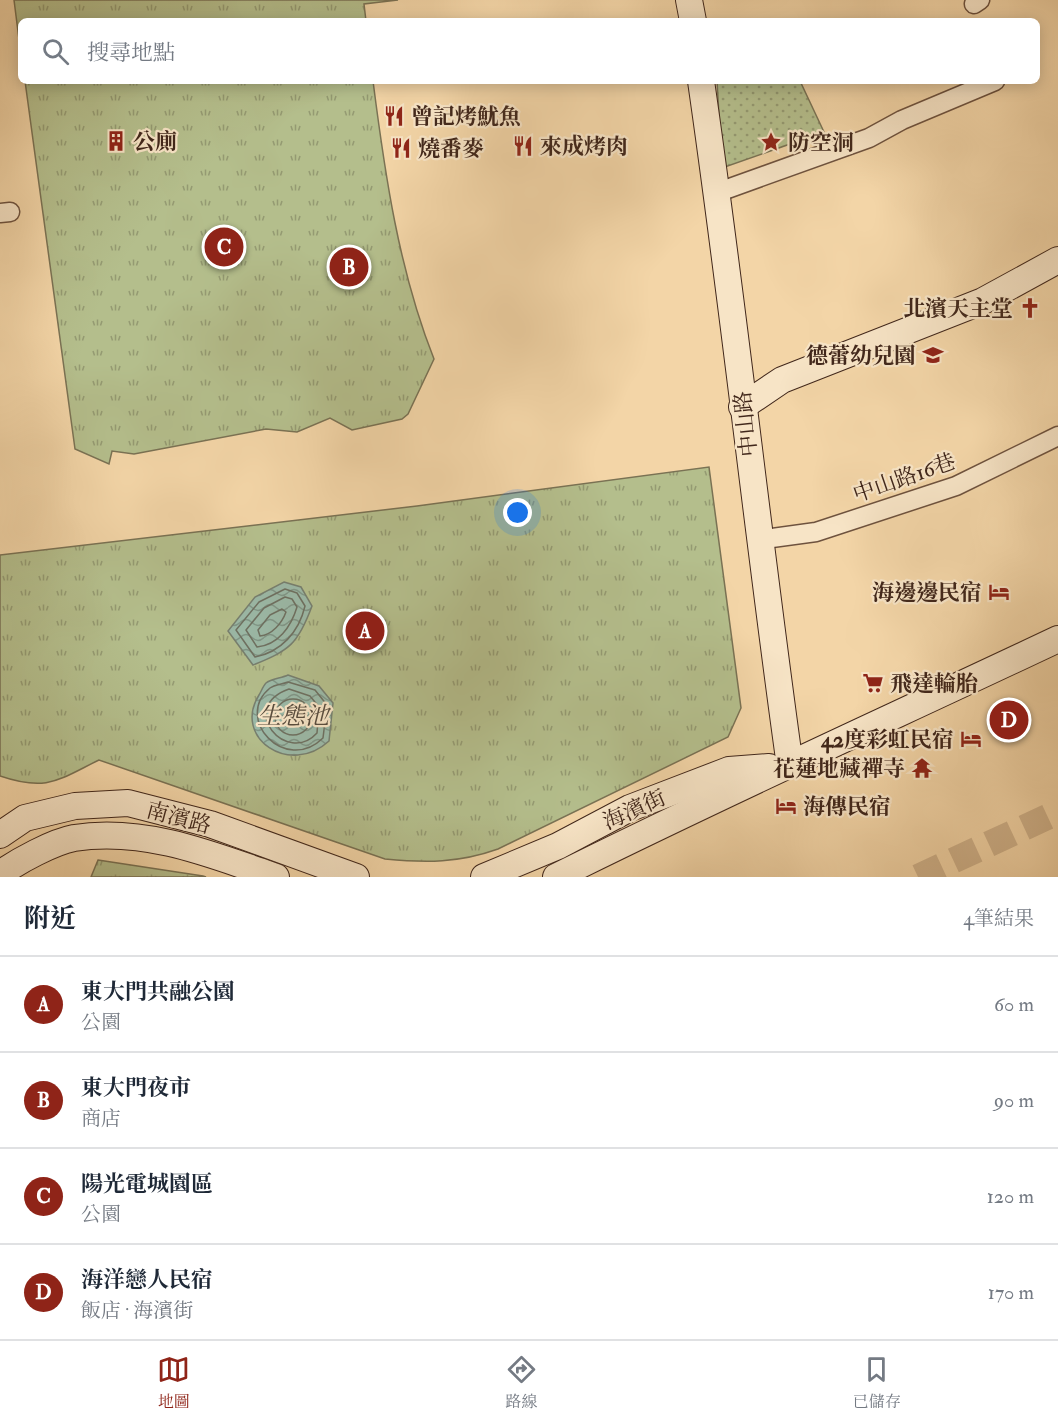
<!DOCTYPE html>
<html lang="zh-TW">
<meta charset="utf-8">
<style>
:root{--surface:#fff;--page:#f6f6f7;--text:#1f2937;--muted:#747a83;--line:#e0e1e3;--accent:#8f2418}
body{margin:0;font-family:"IM FELL Double Pica","Noto Serif TC",serif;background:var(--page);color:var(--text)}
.you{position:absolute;left:518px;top:513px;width:21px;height:21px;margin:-15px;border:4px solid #fff;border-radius:50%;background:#1a73e8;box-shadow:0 0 0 9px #1a73e833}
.badge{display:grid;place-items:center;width:39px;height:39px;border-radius:50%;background:var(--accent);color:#fff;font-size:20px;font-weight:700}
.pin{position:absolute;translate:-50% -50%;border:3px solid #fff;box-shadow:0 2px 6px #0006}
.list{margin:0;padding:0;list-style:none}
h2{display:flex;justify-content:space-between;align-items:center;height:78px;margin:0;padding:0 24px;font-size:26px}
h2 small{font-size:20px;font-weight:400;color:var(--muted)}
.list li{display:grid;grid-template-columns:39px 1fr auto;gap:18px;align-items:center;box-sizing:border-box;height:96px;padding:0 24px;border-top:2px solid var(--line)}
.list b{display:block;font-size:22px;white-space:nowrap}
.list p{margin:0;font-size:20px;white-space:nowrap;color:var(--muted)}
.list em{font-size:20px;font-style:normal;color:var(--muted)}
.icon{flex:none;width:33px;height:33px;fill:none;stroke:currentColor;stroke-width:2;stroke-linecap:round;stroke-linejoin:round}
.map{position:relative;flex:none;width:1058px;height:877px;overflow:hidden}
.search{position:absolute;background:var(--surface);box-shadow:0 3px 15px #0003;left:18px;right:18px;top:18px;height:66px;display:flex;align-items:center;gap:15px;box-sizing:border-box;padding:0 21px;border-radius:9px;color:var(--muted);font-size:22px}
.sheet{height:462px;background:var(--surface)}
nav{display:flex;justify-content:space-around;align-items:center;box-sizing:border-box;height:84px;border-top:2px solid var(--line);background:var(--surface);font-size:16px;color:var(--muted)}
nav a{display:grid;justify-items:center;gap:3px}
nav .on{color:var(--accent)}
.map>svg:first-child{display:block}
.grass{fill:url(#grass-dots);stroke:#7a7254;stroke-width:1.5}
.park{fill:url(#park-tufts);stroke:#7a7254;stroke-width:1.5}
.water{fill:url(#water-waves);stroke:#777f6f;stroke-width:1.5}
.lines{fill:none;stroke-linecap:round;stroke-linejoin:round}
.shore{stroke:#6e7061;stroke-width:1.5}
.secondary-tunnel{stroke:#cfb28b;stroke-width:26;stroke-dasharray:26 13;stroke-linecap:butt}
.street-casing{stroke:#6e523e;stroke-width:21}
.secondary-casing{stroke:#41271b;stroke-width:28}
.street{stroke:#f7e4c6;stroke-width:18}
.secondary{stroke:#f7e4c6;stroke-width:26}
.labels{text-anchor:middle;stroke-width:4.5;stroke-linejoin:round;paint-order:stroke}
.poi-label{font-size:22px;font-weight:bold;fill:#41271b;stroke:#f7e4c6;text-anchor:start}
.street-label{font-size:22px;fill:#41271b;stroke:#f7e4c6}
.water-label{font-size:24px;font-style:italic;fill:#584c3e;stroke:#f7e4c6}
</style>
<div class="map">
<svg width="1058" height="877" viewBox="0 0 1058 877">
<defs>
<pattern id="grass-dots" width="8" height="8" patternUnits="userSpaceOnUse" patternTransform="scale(1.5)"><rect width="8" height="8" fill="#b4be8c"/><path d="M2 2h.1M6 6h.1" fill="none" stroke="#949a72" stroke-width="1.8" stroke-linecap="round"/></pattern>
<pattern id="park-tufts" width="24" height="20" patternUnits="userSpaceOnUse" patternTransform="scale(1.5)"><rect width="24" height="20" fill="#b4be8c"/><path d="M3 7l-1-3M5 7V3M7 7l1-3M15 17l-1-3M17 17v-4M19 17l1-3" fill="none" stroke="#949a72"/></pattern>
<pattern id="water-waves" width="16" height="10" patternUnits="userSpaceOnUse" patternTransform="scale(1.5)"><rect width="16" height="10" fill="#9bb9a7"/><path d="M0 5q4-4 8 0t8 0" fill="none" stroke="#809687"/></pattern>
</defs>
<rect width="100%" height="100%" fill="#f3d5a7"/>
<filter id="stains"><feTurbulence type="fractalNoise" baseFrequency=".00333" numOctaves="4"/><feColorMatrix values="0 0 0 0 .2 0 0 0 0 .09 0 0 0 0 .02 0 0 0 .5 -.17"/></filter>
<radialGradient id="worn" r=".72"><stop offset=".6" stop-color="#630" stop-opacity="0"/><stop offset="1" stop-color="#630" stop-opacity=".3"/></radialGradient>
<!-- grass -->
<path class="grass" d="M717 81H800L824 132 722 168Z"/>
<!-- park -->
<g class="park">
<path d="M14 0H398L364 4 366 21H21V55Z"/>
<path d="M25 81H373C385 175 399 271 434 359L408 414 402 419 352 430 330 418 297 432 266 429 134 454 112 451 109 464 75 449Z"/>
<path d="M709 467 741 708 728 737 498 849C459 863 426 863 385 859L99 760C58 780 47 792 0 776V555L417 506Z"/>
<path d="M98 860 203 876 206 877H91Z"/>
</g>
<!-- water -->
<g class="water">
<path d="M284 582 301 587 312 606C298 644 290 650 253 665L228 631 255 597Z"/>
<path d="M288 675 319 686 333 703 329 741C290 777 232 738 259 695 261 692 263 686 266 683 271 679 282 678 288 675Z"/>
</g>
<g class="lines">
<!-- shore -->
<g class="shore">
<path d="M285 589 297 593 305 606C299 632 281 652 255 657L236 630 259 602Z"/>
<path d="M285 597 292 599 297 607C291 627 278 645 257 647L246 630 264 608Z"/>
<path d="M282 609 286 612C282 623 272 635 260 636L258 630 270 615Z"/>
<path d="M288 682 315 690 327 705 323 738C285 775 233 718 270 688 274 685 283 684 288 682Z"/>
<path d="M289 689 310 696 319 707 317 733C287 766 236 708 289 689Z"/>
<circle cx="293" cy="717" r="18"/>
</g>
<!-- secondary-tunnel -->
<path class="secondary-tunnel" d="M918 877 1058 812"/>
<!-- street casing -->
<g class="street-casing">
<g id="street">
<path d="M974 4 980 0"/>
<path d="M716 193 869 138 902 120 995 81"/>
<path d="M0 213 10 212"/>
<path d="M758 540 816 532 956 486 1058 436"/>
</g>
</g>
<!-- secondary casing -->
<g class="secondary-casing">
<g id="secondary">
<path d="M689 0 693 21"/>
<path d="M701 81C734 309 758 538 790 766"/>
<path d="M742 407 782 380 983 301 1058 260"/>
<path d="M0 835 25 818 75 806 128 803 210 824 356 877"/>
<path d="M0 874C18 861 53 842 74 838 144 827 211 854 276 877"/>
<path d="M484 877 558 846 630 808 729 770 769 767"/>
<path d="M556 877C722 794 891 718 1058 639"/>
</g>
</g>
<!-- street -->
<use href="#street" class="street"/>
<!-- secondary -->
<use href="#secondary" class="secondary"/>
</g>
<!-- icons -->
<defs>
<g id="restaurant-bare" transform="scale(1.62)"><path d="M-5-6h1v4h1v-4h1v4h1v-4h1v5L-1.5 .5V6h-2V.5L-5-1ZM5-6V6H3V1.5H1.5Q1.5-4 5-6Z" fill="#8f2418" stroke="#f7e4c6" stroke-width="2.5" paint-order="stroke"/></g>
<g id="building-bare" transform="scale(1.62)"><path d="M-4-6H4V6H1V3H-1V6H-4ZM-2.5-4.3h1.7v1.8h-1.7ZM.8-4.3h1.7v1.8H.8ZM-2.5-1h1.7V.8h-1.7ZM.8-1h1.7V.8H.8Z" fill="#8f2418" stroke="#f7e4c6" stroke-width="2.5" paint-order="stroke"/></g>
<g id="sight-bare" transform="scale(1.62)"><path d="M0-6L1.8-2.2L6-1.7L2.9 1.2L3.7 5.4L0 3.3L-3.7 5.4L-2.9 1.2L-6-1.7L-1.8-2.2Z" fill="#8f2418" stroke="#f7e4c6" stroke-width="2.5" paint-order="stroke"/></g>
<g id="church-bare" transform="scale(1.62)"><path d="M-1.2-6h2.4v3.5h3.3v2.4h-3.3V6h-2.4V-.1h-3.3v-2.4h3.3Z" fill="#8f2418" stroke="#f7e4c6" stroke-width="2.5" paint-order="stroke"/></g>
<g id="school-bare" transform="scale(1.62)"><path d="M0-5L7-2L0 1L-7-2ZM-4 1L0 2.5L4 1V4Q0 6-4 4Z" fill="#8f2418" stroke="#f7e4c6" stroke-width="2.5" paint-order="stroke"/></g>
<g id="hotel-bare" transform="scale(1.62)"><path d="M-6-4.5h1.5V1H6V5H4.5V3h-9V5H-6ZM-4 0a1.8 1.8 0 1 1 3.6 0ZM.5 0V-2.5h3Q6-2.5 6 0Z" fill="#8f2418" stroke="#f7e4c6" stroke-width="2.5" paint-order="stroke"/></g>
<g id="supermarket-bare" transform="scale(1.62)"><path d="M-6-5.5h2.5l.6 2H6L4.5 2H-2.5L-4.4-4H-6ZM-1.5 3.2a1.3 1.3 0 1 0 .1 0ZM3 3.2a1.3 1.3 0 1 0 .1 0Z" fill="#8f2418" stroke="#f7e4c6" stroke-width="2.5" paint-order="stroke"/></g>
<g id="temple-bare" transform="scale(1.62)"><path d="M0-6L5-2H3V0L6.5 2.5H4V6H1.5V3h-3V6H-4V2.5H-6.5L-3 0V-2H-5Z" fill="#8f2418" stroke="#f7e4c6" stroke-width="2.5" paint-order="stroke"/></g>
</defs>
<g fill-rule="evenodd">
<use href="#restaurant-bare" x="394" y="116"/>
<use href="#building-bare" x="116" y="141"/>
<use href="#sight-bare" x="771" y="142"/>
<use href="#restaurant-bare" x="523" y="146"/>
<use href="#restaurant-bare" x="401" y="148"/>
<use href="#church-bare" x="1030" y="308"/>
<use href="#school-bare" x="933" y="355"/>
<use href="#hotel-bare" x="999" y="592"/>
<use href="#supermarket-bare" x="873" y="683"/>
<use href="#hotel-bare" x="971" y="739"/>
<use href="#temple-bare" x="922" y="768"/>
<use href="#hotel-bare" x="786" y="806"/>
</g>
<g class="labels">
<!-- poi labels -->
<g class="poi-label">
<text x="411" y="124">曾記烤魷魚</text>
<text x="133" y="149">公廁</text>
<text x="788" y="150">防空洞</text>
<text x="540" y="154">來成烤肉</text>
<text x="418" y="156">燒番麥</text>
<text x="1013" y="316" text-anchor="end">北濱天主堂</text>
<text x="916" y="363" text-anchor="end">德蕾幼兒園</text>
<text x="982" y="600" text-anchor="end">海邊邊民宿</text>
<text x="890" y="691">飛達輪胎</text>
<text x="954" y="747" text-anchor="end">42度彩虹民宿</text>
<text x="905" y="776" text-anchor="end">花蓮地藏禪寺</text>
<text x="803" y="814">海傳民宿</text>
</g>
<!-- street labels -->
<g class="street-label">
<text transform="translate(745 424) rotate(-96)" y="8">中山路</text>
<text transform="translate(904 477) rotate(-19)" y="8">中山路16巷</text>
<text transform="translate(634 809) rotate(-24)" y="8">海濱街</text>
<text transform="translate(179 817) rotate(15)" y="8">南濱路</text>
</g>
<!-- water labels -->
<g class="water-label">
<text x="293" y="724">生態池</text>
</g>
</g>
<rect width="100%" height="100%" filter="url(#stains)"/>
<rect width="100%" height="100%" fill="url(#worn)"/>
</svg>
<div class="you"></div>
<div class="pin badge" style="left:365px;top:631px">A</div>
<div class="pin badge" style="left:349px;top:267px">B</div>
<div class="pin badge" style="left:224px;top:247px">C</div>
<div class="pin badge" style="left:1009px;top:720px">D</div>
<div class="search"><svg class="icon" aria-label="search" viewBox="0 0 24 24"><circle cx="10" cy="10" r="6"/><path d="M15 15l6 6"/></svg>搜尋地點</div>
</div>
<section class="sheet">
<h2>附近<small>4筆結果</small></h2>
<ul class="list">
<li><span class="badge">A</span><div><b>東大門共融公園</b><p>公園</p></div><em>60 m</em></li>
<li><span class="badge">B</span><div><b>東大門夜市</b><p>商店</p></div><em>90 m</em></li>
<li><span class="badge">C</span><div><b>陽光電城園區</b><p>公園</p></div><em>120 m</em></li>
<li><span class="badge">D</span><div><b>海洋戀人民宿</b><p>飯店 · 海濱街</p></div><em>170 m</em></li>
</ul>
</section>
<nav>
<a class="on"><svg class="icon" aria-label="map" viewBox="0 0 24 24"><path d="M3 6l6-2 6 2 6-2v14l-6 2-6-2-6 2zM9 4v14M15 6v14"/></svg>地圖</a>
<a><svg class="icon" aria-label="directions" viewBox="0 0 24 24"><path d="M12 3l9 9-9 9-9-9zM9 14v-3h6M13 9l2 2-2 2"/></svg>路線</a>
<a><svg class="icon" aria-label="saved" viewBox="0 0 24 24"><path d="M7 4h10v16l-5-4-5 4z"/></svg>已儲存</a>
</nav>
